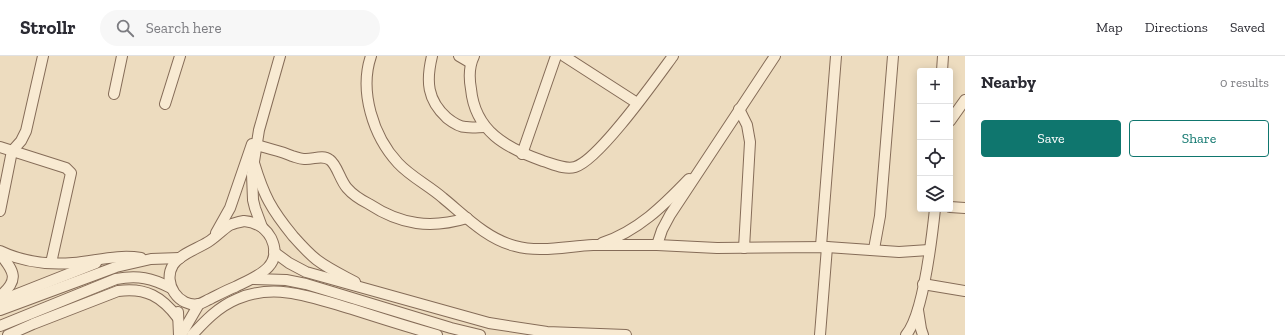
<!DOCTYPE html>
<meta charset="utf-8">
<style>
:root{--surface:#fff;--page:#f7f7f7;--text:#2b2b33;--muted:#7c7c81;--line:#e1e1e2;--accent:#0f766e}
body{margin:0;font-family:"Zilla Slab",serif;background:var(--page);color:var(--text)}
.controls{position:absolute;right:12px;top:12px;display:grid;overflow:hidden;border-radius:4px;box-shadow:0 2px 10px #0003}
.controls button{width:36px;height:36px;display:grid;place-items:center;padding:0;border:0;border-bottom:1px solid var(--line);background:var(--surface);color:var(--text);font:20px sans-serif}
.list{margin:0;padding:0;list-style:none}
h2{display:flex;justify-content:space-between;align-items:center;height:52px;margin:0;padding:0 16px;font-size:17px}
h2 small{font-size:13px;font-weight:400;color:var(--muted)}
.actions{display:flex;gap:8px;padding:12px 16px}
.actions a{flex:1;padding:9px 0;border:1px solid var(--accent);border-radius:4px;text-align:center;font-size:14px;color:var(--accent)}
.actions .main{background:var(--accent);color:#fff}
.icon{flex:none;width:22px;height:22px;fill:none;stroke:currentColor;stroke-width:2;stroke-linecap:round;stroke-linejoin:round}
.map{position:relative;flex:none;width:965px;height:279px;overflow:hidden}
header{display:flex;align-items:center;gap:24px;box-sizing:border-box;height:56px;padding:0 20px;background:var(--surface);border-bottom:1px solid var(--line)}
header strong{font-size:19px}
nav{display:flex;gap:22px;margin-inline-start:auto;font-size:14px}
.search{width:280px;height:36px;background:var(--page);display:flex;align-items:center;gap:10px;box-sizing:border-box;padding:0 14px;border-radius:22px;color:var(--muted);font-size:15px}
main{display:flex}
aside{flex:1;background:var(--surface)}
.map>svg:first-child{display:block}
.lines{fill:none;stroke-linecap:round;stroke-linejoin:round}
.minor-casing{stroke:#856c58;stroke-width:12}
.minor{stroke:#f8ead2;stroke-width:10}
</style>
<header>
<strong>Strollr</strong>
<div class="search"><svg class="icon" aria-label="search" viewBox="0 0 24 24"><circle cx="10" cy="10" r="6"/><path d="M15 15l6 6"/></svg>Search here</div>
<nav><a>Map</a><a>Directions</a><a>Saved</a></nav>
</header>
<main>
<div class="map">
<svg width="965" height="279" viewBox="0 0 965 279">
<rect width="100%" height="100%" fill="#eddcbf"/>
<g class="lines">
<!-- minor casing -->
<g class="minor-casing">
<g id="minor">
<path d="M371 0C359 35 373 80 398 107 411 121 428 129 443 142 465 160 487 183 515 190 540 197 568 190 593 189 614 189 636 189 657 189L662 174 670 159 775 0"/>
<path d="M432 0C426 25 427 44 447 62 452 66 460 71 466 71 472 72 479 71 485 71"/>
<path d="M459 0 471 7"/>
<path d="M474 0C469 10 469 22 471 33 475 75 506 92 543 105 553 108 565 114 575 111 599 104 656 23 673 0"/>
<path d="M564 0 637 47"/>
<path d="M942 15 943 0"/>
<path d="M114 38 122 0"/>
<path d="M165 48 180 0"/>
<path d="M739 53 747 69 750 86 744 192"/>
<path d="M950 65 965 44"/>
<path d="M257 89C269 93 281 95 292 100 296 101 299 103 304 103 313 104 322 98 330 104 337 109 340 124 347 132 353 139 361 144 369 148 401 169 431 173 467 162"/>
<path d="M0 91 66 112 71 117 51 207"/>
<path d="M522 98 556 0"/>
<path d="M254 107C264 140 271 153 293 180 301 189 308 197 317 204 329 213 342 219 355 226"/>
<path d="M950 151 965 152"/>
<path d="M0 155 12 95 21 85 26 75 43 0"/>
<path d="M244 165C256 166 265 171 271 182 285 211 255 221 235 231 227 234 218 239 210 243 207 244 203 247 199 248 179 252 162 227 173 209 180 198 197 193 208 186 216 181 222 174 230 169 234 167 239 166 244 165Z"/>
<path d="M262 171 255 152 253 144 252 118 259 74 280 0"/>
<path d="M216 177 230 152 252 88"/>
<path d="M602 187C638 175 663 150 689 123"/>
<path d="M657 189 717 192 827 191 899 196 929 194"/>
<path d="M821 190 836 0"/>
<path d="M874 193 880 160 893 0"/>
<path d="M0 195C23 206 48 209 73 207 96 205 118 198 141 202"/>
<path d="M274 196 289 207 306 216 489 267 547 276 626 279"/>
<path d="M0 198C14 215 20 224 0 240"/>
<path d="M254 223 286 224 306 228 451 272 480 279"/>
<path d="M923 228 965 235"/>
<path d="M0 245 96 207"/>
<path d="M0 254 116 211 151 203 180 202"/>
<path d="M918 254 921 273 923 279"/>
<path d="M178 256 179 279"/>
<path d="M0 270 116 223C138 219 152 222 171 232"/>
<path d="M8 279 33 268 118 235C146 231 162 241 178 262"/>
<path d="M181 279 199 248"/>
<path d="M192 279C205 265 218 251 237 243 276 226 314 242 352 253 380 262 408 271 437 279"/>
<path d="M820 279 827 191"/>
<path d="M906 279C923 259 932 181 935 153"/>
</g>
</g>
<!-- minor -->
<use href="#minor" class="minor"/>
</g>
</svg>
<div class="controls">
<button>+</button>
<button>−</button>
<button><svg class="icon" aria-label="locate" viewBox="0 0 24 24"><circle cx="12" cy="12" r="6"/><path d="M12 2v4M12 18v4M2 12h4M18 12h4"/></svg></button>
<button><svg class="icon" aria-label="layers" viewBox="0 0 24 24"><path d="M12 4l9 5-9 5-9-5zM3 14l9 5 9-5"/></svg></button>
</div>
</div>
<aside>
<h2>Nearby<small>0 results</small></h2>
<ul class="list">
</ul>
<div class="actions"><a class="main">Save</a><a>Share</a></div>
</aside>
</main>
